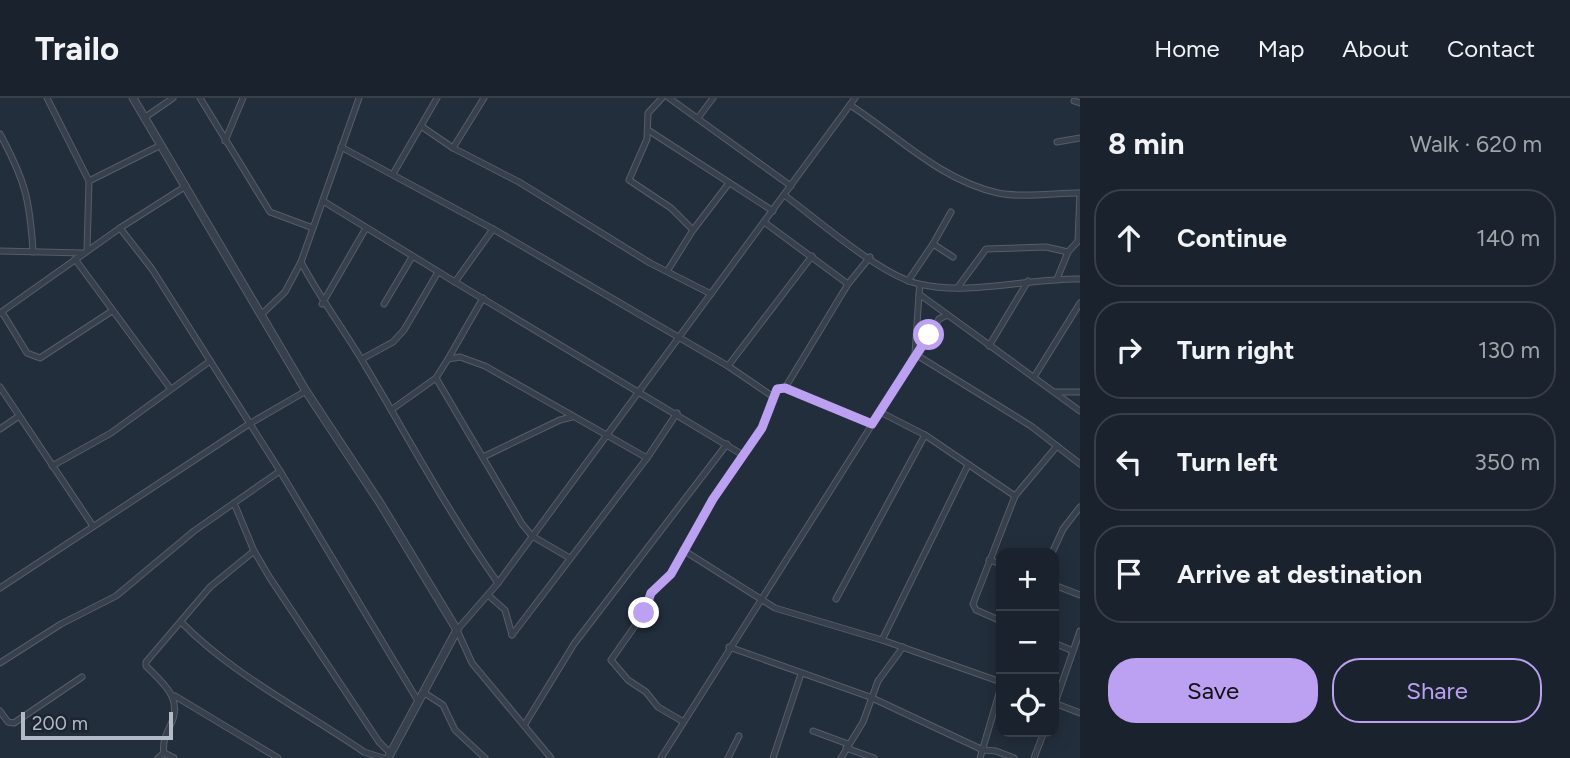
<!DOCTYPE html>
<meta charset="utf-8">
<style>
:root{--surface:#1a222d;--page:#272f39;--text:#f1f3f6;--muted:#9fa4aa;--line:#383f49;--accent:#bca0f2}
body{margin:0;font-family:Figtree,sans-serif;background:var(--page);color:var(--text)}
.controls{position:absolute;right:21px;bottom:21px;display:grid;overflow:hidden;border-radius:14px;box-shadow:0 4px 18px #0003}
.controls button{width:63px;height:63px;display:grid;place-items:center;padding:0;border:0;border-bottom:2px solid var(--line);background:var(--surface);color:var(--text);font:35px sans-serif}
.scale{position:absolute;left:21px;bottom:18px;width:152px;box-sizing:border-box;padding-left:7px;border:4px solid #b2bac7;border-top:0;font-size:19px;line-height:24px;white-space:nowrap;color:#b2bac7;-webkit-text-stroke:5px #1c2531;paint-order:stroke}
.stop{position:absolute;width:21px;height:21px;margin:-16px;border:5px solid #bca0f2;border-radius:50%;background:#fff}
.stop.end{background:#bca0f2;border-color:#fff;box-shadow:0 2px 7px #0008}
.list{margin:0;padding:0;list-style:none}
h2{display:flex;justify-content:space-between;align-items:center;height:91px;margin:0;padding:0 28px;font-size:30px}
h2 small{font-size:23px;font-weight:400;color:var(--muted)}
.list li{display:grid;grid-template-columns:46px 1fr auto;gap:21px;align-items:center;box-sizing:border-box;height:98px;margin:0 14px 14px;padding:0 14px;border:2px solid var(--line);border-radius:28px}
.list b{display:block;font-size:26px;white-space:nowrap}
.list em{font-size:23px;font-style:normal;color:var(--muted)}
.actions{display:flex;gap:14px;padding:21px 28px}
.actions a{flex:1;padding:16px 0;border:2px solid var(--accent);border-radius:28px;text-align:center;font-size:24px;color:var(--accent)}
.actions .main{background:var(--accent);color:#111}
.icon{flex:none;width:38px;height:38px;fill:none;stroke:currentColor;stroke-width:2;stroke-linecap:round;stroke-linejoin:round}
.map{position:relative;flex:none;width:1080px;height:660px;overflow:hidden}
header{display:flex;align-items:center;gap:42px;box-sizing:border-box;height:98px;padding:0 35px;background:var(--surface);border-bottom:2px solid var(--line)}
header strong{font-size:33px}
nav{display:flex;gap:38px;margin-inline-start:auto;font-size:24px}
main{display:flex}
aside{flex:1;background:var(--surface)}
.map>svg:first-child{display:block}
.lines{fill:none;stroke-linecap:round;stroke-linejoin:round}
.minor-casing{stroke:#555d6a;stroke-width:7}
.tertiary-casing{stroke:#555d6a;stroke-width:9}
.minor{stroke:#37404c;stroke-width:5}
.tertiary{stroke:#37404c;stroke-width:7}
.route{stroke:#bca0f2;stroke-width:9}
</style>
<header>
<strong>Trailo</strong>
<nav><a>Home</a><a>Map</a><a>About</a><a>Contact</a></nav>
</header>
<main>
<div class="map">
<svg width="1080" height="660" viewBox="0 0 1080 660">
<rect width="100%" height="100%" fill="#232e3c"/>
<g class="lines">
<!-- minor casing -->
<g class="minor-casing">
<g id="minor">
<path d="M47 0 89 83 87 152"/>
<path d="M200 0 270 114 313 130"/>
<path d="M662 0 648 15 647 41 629 82 671 110 693 132"/>
<path d="M669 0 791 88"/>
<path d="M1074 3 1080 5"/>
<path d="M850 7C898 38 940 82 998 95 1020 100 1056 95 1079 95"/>
<path d="M144 20 173 0"/>
<path d="M698 20 713 0"/>
<path d="M421 28 453 50 519 84 650 165 711 196"/>
<path d="M648 32 773 113"/>
<path d="M0 36C25 82 30 102 33 154"/>
<path d="M225 43 243 0"/>
<path d="M1057 44 1080 40"/>
<path d="M341 49 493 131"/>
<path d="M453 50 484 0"/>
<path d="M393 76 437 0"/>
<path d="M89 83 161 47"/>
<path d="M784 97C817 121 881 178 919 186 970 198 1028 180 1080 181"/>
<path d="M323 103 455 184"/>
<path d="M951 114 933 146 953 159"/>
<path d="M764 124 848 186"/>
<path d="M120 130 152 171 280 373 418 603"/>
<path d="M0 153 83 155"/>
<path d="M75 161 170 290"/>
<path d="M301 164C321 202 345 233 366 269 409 341 449 416 498 485"/>
<path d="M668 172 693 132 729 85"/>
<path d="M1057 181 1068 154 1078 143 1080 95"/>
<path d="M908 183 933 146"/>
<path d="M920 187 919 196 1080 313"/>
<path d="M958 189 986 151 1046 149 1068 154"/>
<path d="M919 196 915 256 1031 328 1080 366"/>
<path d="M322 206 366 130"/>
<path d="M384 206 412 159"/>
<path d="M2 214 27 255 40 260 112 213"/>
<path d="M0 215 120 130 186 88"/>
<path d="M262 216 285 194 301 164 359 0"/>
<path d="M989 248 1028 183"/>
<path d="M915 256 880 314 925 337 1015 398 1057 348"/>
<path d="M918 257 939 221 947 217"/>
<path d="M362 261 393 244 404 232 438 174"/>
<path d="M448 261 483 200"/>
<path d="M728 268 812 158"/>
<path d="M1034 279 1080 205"/>
<path d="M436 280 522 426 532 438 568 459"/>
<path d="M0 289 93 428"/>
<path d="M785 290 872 326"/>
<path d="M1055 294H1080"/>
<path d="M391 312 436 280 448 261 460 259 485 268 647 360"/>
<path d="M0 331 19 318"/>
<path d="M743 357 455 184 493 131 728 268 772 298"/>
<path d="M483 359 560 322 572 319"/>
<path d="M968 367 882 542 1001 584"/>
<path d="M52 368 111 335 210 263"/>
<path d="M280 373 234 405 254 453 270 480 379 644 390 655"/>
<path d="M683 452 775 510 882 542"/>
<path d="M1052 455 1063 431 1080 409"/>
<path d="M989 462 1001 466"/>
<path d="M1054 487 1080 497"/>
<path d="M0 490 249 326 306 293"/>
<path d="M488 497 505 512 512 537"/>
<path d="M836 501 925 337"/>
<path d="M1001 523 976 512 973 506 1015 398"/>
<path d="M181 524C233 577 303 612 364 654L383 660"/>
<path d="M512 537 647 360 677 315"/>
<path d="M1054 545 1073 553"/>
<path d="M729 549 870 599 983 652 996 653 1014 660"/>
<path d="M0 565 61 526 116 498 194 433 234 405"/>
<path d="M423 594 443 607 455 632 485 660"/>
<path d="M175 598 278 660"/>
<path d="M1054 605 1080 615"/>
<path d="M1054 608 1080 533"/>
<path d="M0 613 8 624 14 625 82 579"/>
<path d="M682 623 658 609 646 594 628 582 611 562 644 515 651 495 671 476 713 401 762 330 777 291 785 290 848 186 870 159"/>
<path d="M525 626 574 546 727 346"/>
<path d="M813 633 848 646"/>
<path d="M846 650 874 660"/>
<path d="M164 655 174 660"/>
<path d="M158 660 164 655C162 645 166 637 170 628 184 601 164 586 146 568V564L210 489 254 453"/>
<path d="M551 660 472 565 457 532 498 485 855 0"/>
<path d="M661 660 880 314"/>
<path d="M728 660 739 638"/>
<path d="M773 660 801 576"/>
<path d="M841 660 863 624 878 583 903 549"/>
<path d="M980 660 1001 589"/>
<path d="M1034 660 1044 634"/>
</g>
</g>
<!-- tertiary casing -->
<g class="tertiary-casing">
<path id="tertiary" d="M133 0 306 293 380 405 457 532 388 660"/>
</g>
<!-- minor -->
<use href="#minor" class="minor"/>
<!-- tertiary -->
<use href="#tertiary" class="tertiary"/>
</g>
<g class="lines">
<!-- route -->
<path class="route" d="M644 515 651 495 671 476 713 401 762 330 777 291 785 290 872 326 929 237"/>
</g>
</svg>
<div class="controls">
<button>+</button>
<button>−</button>
<button><svg class="icon" aria-label="locate" viewBox="0 0 24 24"><circle cx="12" cy="12" r="6"/><path d="M12 2v4M12 18v4M2 12h4M18 12h4"/></svg></button>
</div>
<div class="scale">200 m</div>
<div class="stop" style="left:929px;top:237px"></div>
<div class="stop end" style="left:644px;top:515px"></div>
</div>
<aside>
<h2>8 min<small>Walk · 620 m</small></h2>
<ul class="list">
<li><svg class="icon" aria-label="ahead" viewBox="0 0 24 24"><path d="M12 20V5M6 11l6-6 6 6"/></svg><div><b>Continue</b></div><em>140 m</em></li>
<li><svg class="icon" aria-label="right" viewBox="0 0 24 24"><path d="M7 20v-9h11M14 6l5 5-5 5"/></svg><div><b>Turn right</b></div><em>130 m</em></li>
<li><svg class="icon" aria-label="left" viewBox="0 0 24 24"><path d="M17 20v-9H6M10 6l-5 5 5 5"/></svg><div><b>Turn left</b></div><em>350 m</em></li>
<li><svg class="icon" aria-label="arrive" viewBox="0 0 24 24"><path d="M6 21V4h12l-3 4 3 4H6"/></svg><div><b>Arrive at destination</b></div></li>
</ul>
<div class="actions"><a class="main">Save</a><a>Share</a></div>
</aside>
</main>
